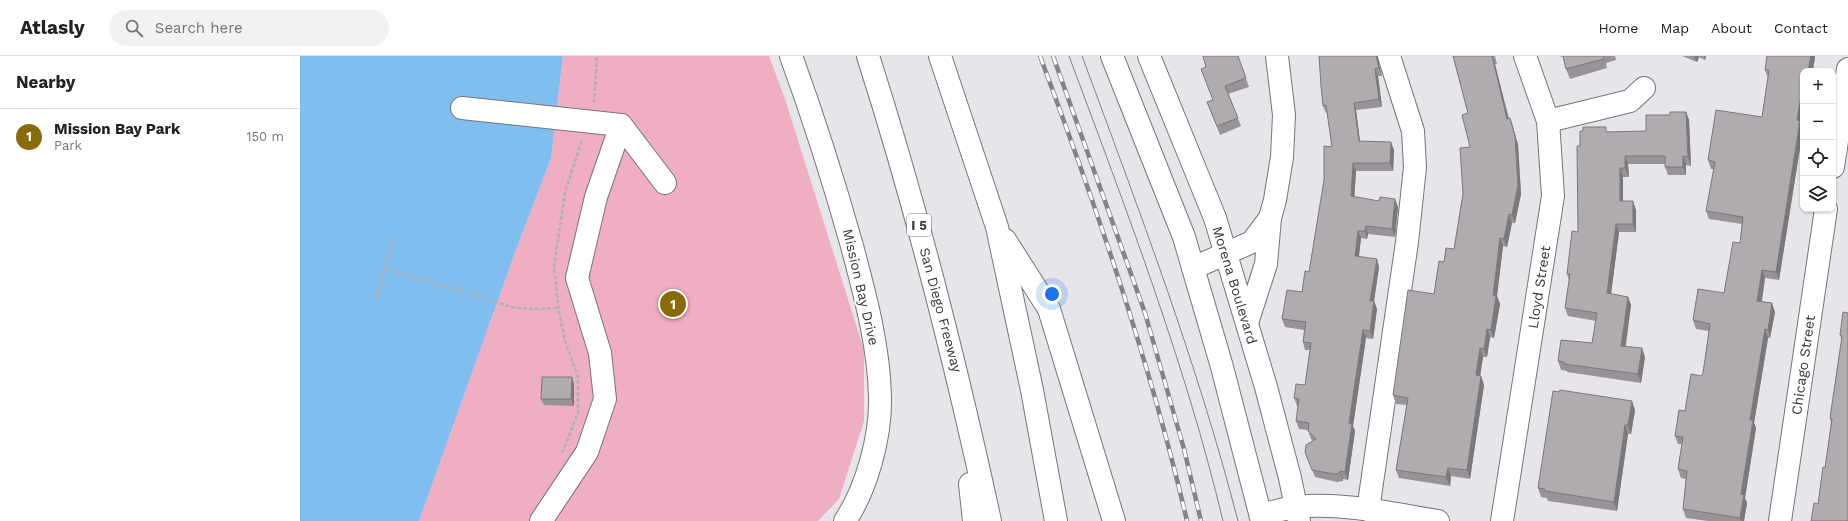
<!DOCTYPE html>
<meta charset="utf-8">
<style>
:root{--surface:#fff;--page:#f2f2f2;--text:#222;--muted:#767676;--line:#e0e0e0;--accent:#886a07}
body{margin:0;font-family:"Work Sans",sans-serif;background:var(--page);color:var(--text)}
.controls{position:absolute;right:12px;top:12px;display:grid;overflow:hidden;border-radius:8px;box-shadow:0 1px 3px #0004}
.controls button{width:36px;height:36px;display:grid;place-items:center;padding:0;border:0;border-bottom:1px solid var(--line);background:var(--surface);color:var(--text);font:20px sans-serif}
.you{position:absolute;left:752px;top:238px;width:14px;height:14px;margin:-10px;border:3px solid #fff;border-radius:50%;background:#1a73e8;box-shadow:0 0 0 6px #1a73e833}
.badge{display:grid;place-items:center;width:26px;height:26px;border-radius:50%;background:var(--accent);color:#fff;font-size:13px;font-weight:700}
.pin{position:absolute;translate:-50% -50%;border:2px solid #fff;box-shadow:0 1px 4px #0006}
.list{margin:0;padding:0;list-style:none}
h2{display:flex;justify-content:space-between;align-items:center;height:52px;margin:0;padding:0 16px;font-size:17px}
h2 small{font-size:13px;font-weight:400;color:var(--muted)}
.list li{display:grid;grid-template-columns:26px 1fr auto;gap:12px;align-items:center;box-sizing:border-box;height:56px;padding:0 16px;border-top:1px solid var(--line)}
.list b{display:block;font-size:15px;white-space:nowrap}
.list p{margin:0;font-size:13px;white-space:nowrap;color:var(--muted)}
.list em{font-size:13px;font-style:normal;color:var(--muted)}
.icon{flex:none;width:22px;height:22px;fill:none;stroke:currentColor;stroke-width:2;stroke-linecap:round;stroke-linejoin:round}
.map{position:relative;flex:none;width:1548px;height:465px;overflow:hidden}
header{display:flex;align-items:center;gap:24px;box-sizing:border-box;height:56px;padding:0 20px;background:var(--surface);border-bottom:1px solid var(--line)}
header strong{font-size:19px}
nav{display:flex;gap:22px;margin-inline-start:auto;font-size:14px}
.search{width:280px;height:36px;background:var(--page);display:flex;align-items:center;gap:10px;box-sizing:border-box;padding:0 14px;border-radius:22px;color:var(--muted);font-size:15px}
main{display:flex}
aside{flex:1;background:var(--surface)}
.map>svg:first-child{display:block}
.green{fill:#efaec1}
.water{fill:#7ebff0}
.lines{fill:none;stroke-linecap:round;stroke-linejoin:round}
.minor-casing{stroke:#767479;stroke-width:24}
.major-casing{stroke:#767479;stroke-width:24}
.highway-casing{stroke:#767479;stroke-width:24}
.path{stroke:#b1b0b4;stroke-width:2.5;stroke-dasharray:4 2;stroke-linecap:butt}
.minor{stroke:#fff;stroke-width:22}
.major{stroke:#fff;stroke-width:22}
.highway{stroke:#fff;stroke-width:22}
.tram{stroke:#838286;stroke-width:1}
.rail-casing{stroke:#838286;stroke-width:4.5}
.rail{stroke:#fff;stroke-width:3;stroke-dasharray:9;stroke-linecap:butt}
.wall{fill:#979396}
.shaded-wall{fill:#7b787a}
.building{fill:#b0abaf;stroke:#7b787a}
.labels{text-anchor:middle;stroke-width:4;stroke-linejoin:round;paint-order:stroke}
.shield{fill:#fff;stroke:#747475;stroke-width:1}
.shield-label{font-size:13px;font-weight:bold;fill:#39383a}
.street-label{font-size:14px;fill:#39383a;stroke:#fff}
</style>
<header>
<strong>Atlasly</strong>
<div class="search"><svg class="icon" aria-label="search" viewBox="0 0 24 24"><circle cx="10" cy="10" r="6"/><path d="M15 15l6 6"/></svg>Search here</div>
<nav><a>Home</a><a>Map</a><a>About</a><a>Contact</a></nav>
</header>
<main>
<aside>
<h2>Nearby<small></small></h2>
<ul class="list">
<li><span class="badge">1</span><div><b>Mission Bay Park</b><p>Park</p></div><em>150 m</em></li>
</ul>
</aside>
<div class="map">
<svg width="1548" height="465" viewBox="0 0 1548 465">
<rect width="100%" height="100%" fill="#e6e5ea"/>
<!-- green -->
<path class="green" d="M263 0H469L485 43 564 294V365L539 443 518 465H119L213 202 251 102Z"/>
<!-- water -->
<path class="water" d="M0 0H263L251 102 213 202 119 465H0Z"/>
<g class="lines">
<!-- minor casing -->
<g class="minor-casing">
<g id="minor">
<path d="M162 52 321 69"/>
<path d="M1248 65 1330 45 1344 32"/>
<path d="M1533 111 1548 13"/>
<path d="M893 212 952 186 970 162 975 144 982 101 984 59 977 0"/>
<path d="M1068 454 1107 186 1115 111 1113 75 1089 0"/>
<path d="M241 465 287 396 305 343 300 297 277 222 296 141 321 69 365 127"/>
<path d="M1202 465 1253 140 1248 65 1225 0"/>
<path d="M1480 465 1526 153"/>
</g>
</g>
<!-- major casing -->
<g class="major-casing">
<g id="major">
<path d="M491 0C514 63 534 126 552 190 565 239 579 290 580 341 581 380 567 432 545 465"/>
<path d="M812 0 884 181 922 311 962 465"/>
<path d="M849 0 915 162 966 331 990 422 999 465"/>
<path d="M947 267 966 208 970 162"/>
<path d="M961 459C973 456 985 452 997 451 1043 446 1093 458 1138 465"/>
</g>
</g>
<!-- highway casing -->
<g class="highway-casing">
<g id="highway">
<path d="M568 0C617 153 656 308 690 465"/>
<path d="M640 0 697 171 732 334 756 465"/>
<path d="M705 184 749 253 814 465"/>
<path d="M670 428 674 465"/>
</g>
</g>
<!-- path -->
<g class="path">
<path d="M294 47 297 0"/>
<path d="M85 212 212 251 231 253 258 252"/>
<path d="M75 243 94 182"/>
<path d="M262 397 278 357V321L265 285 259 256 254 211 265 136 282 84"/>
</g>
<!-- minor -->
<use href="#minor" class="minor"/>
<!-- major -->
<use href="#major" class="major"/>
<!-- highway -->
<use href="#highway" class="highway"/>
<!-- tram -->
<g class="tram">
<path d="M769 0C826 153 885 306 923 465"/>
<path d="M782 0C839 154 897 306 938 465"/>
</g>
<!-- rail casing -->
<g class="rail-casing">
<g id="rail">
<path d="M740 0C797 153 850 306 887 465"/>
<path d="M753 0 845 257 884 393 901 465"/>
</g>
</g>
<!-- rail -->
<use href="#rail" class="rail"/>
</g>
<!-- wall -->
<g class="wall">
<path d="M938 0 949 31 928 38 941 70 920 79 907 46 913 44 906 11Z"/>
<path d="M1019 0H1077L1082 20H1078L1082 51 1056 54 1060 85 1094 94 1093 115H1056L1054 141 1098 151 1095 181 1068 178 1067 183 1061 182 1059 200 1079 211 1074 245 1077 253 1073 283 1066 282 1053 370 1055 375 1048 424 1043 423V425L1037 426 1015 421 1005 396 1013 385 1011 383 1008 374 999 373 996 365 998 350H997L994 342 1005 329 1010 294H1005L1003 286 1004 274 985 271 982 263 1002 236 1009 216 1032 91 1027 57H1026L1023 50Z"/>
<path d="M1153 0H1195L1197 8H1195L1208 63 1210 62 1213 71 1218 89 1221 138 1215 167H1212L1207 191 1203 190 1197 240 1200 248 1194 282 1190 281 1187 301H1183L1180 320H1181L1184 329 1170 423 1151 420 1150 430 1099 422 1096 414 1107 349 1096 348 1093 339 1134 238 1144 206 1154 193 1163 138 1170 91 1168 57Z"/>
<path d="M1260 0H1315L1316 4 1306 7 1307 12 1270 23 1266 13 1263 0 1261 1Z"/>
<path d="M1382 0H1406L1405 4 1399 1 1397 6Z"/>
<path d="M1467 0H1515L1513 15H1503L1501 68 1503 73 1479 224 1465 222 1462 246 1475 256 1470 282H1468L1454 367 1456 372 1445 442 1447 447 1444 465H1408L1386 462 1383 453 1386 423 1381 422 1378 413 1382 388H1378L1375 380 1403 317 1409 275 1396 273 1393 264 1424 237 1440 187 1442 168 1409 163 1406 155 1414 113H1411L1408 104 1462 61 1468 22 1465 14Z"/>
<path d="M1386 56 1389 64 1391 110 1386 109V119H1368L1365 111V108H1328L1329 121H1323V145L1336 154V176H1319L1311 238 1328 241 1331 249 1326 290 1345 301 1341 327 1267 316V315L1261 314 1258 305 1292 287 1296 265 1268 260 1265 252 1269 224 1267 218 1278 176 1280 90 1283 75 1308 76 1346 75 1370 59Z"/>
<path d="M1548 257V465L1518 448 1525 412 1531 367 1530 362 1542 285 1540 279Z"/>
<path d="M274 328V350L244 349 241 343Z"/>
<path d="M1335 354 1331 378H1328L1317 455 1248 445 1247 442 1241 441 1238 432Z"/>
</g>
<!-- shaded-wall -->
<g class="shaded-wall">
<path d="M1076 0H1077L1082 20 1079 12Z"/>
<path d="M1192 0 1195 8 1211 71 1207 63Z"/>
<path d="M1394 0H1398L1399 1 1397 6Z"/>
<path d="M1404 0H1406L1405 4Z"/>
<path d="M1511 0H1515L1513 15H1508Z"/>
<path d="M1075 13 1078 20 1082 51 1079 43Z"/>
<path d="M1503 30V56L1501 68 1503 73 1479 224 1476 216 1497 64Z"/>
<path d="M1054 47 1056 54 1061 93 1059 85Z"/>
<path d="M1386 56 1389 64 1391 110 1388 101Z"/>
<path d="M1210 62 1213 71 1218 89 1221 138 1215 167 1212 159Z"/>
<path d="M1091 86 1094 94 1093 115 1090 107Z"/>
<path d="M1325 100 1328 108 1329 121 1325 112Z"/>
<path d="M1383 100 1386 109V119L1383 111Z"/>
<path d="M1053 107 1056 115 1054 148 1051 140Z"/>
<path d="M1320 112 1323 121V154L1320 145Z"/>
<path d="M1095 143 1098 151 1095 181 1092 173Z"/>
<path d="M1333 145 1336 154V176L1333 168Z"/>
<path d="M1209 158 1212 167 1207 191 1204 183Z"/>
<path d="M1316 168 1319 176 1310 246 1307 237Z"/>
<path d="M1066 170 1068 178 1067 183 1065 175Z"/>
<path d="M1058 175 1061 182 1058 208 1055 200Z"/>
<path d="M1200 182 1203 190 1197 240 1200 248 1194 282 1191 274 1193 239Z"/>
<path d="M1077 203 1079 211 1073 252 1070 245Z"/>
<path d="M1462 214 1465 222 1460 253 1457 245Z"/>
<path d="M1328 241 1331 249 1324 298 1321 290Z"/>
<path d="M1074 245 1077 253 1073 283 1070 275Z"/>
<path d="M1472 247 1475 256 1470 282 1468 274Z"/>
<path d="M1187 273 1190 281 1187 301 1184 293Z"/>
<path d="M1465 273 1468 282 1454 367 1456 372 1445 442 1447 447 1444 465H1441L1440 462 1441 438 1450 364Z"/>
<path d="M1063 274 1066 282 1053 370 1055 375 1048 424 1045 416 1049 367Z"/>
<path d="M1180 292 1183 301 1179 328 1176 319Z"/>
<path d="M1342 292 1345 301 1341 327 1338 318Z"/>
<path d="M1181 320 1184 329 1170 423 1167 414Z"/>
<path d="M272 321 274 328V350L271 343Z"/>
<path d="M1332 345 1335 354 1331 378 1328 369Z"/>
<path d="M1325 369 1328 378 1317 455 1314 446Z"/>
<path d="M1148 412 1151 420 1150 430 1146 421Z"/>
<path d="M1040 415 1043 423V425L1040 417Z"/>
</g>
<!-- building -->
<g class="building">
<path d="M903 0H938L946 22 925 30 938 62 917 70 907 46 913 44 901 13 906 11Z"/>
<path d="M1019 0H1076L1079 12 1075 13 1079 43 1054 47 1059 85 1091 86 1090 107H1053L1051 140 1079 145 1080 141 1095 143 1092 173 1066 170 1065 175H1058L1055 200 1077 203 1070 245H1074L1070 275 1063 274 1049 367 1052 368 1045 416 1040 415V417L1034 418 1012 414 1005 396 1006 389 1016 383 1008 375 1009 367 996 365 999 343 994 342 996 328 1005 329 1011 287 1003 286 1006 266 982 263 987 234 1002 236 1005 215 1009 216 1024 124V90L1032 91 1026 49 1023 50 1021 30Z"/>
<path d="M1153 0H1192L1207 63 1210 62 1215 80 1218 129 1212 159 1209 158 1204 183 1200 182 1193 239 1196 240 1191 274 1187 273 1184 293 1180 292 1176 319 1181 320 1167 414 1148 412 1146 421 1096 414 1108 342 1093 339 1108 234 1134 238 1139 205 1144 206 1146 192 1154 193 1163 138 1160 92 1170 91 1162 59 1168 57Z"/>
<path d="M1263 0H1303L1304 3 1266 13Z"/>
<path d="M1467 0H1511L1508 15H1503V30L1497 64 1500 65 1476 216 1462 214 1457 245 1472 247 1468 274 1465 273 1450 364H1453L1441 438 1444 439 1440 462 1383 453 1387 415 1378 413 1383 381 1375 380 1379 354 1385 355 1391 318 1401 320 1403 317 1410 268 1393 264 1398 233 1424 237 1433 186 1440 187 1443 161 1406 155 1415 106 1408 104 1416 54 1462 61 1469 14H1465Z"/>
<path d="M1370 56H1386L1388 101 1383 100V111H1365V100H1325V112H1320V145H1333V168H1316L1307 237 1328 241 1321 290 1342 292 1338 318 1264 308V306L1258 305 1261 284 1292 287 1297 257 1265 252 1270 218H1267L1272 175 1278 176 1277 90H1280V75H1283V71H1306V76L1346 75V59H1370Z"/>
<path d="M1543 256 1548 257V465H1511L1514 447 1518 448 1523 411 1525 412 1532 363 1530 362 1542 280 1540 279Z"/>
<path d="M242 321H272L271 343H241Z"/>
<path d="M1260 334 1332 345 1328 369H1325L1314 446 1245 435V433L1238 432 1253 335 1259 336Z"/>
</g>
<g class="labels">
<!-- shield labels -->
<rect class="shield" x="607" y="158" width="24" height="22" rx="3"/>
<g class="shield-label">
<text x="619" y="174">I 5</text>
</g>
<!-- street labels -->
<g class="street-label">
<text transform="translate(935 229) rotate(73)" y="5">Morena Boulevard</text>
<text transform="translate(561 231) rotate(77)" y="5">Mission Bay Drive</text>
<text transform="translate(1239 231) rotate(-81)" y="5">Lloyd Street</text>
<text transform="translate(641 254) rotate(75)" y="5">San Diego Freeway</text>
<text transform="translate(1503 309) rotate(-82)" y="5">Chicago Street</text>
</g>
</g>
</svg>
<div class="controls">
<button>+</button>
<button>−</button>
<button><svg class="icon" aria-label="locate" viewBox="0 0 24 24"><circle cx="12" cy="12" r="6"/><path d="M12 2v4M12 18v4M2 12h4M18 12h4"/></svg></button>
<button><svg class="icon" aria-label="layers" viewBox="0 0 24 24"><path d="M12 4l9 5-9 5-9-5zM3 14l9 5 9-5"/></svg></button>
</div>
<div class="you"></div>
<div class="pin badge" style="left:373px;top:248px">1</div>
</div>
</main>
